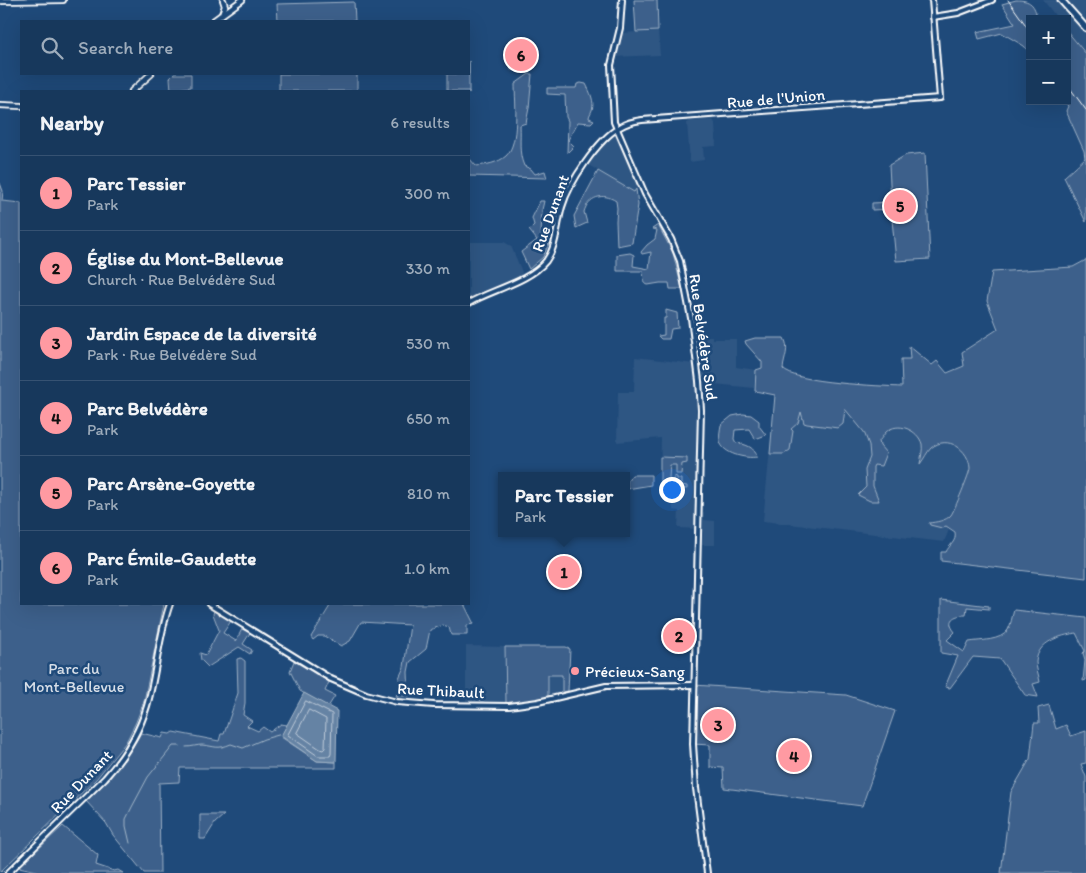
<!DOCTYPE html>
<meta charset="utf-8">
<style>
:root{--surface:#17385c;--page:#203f62;--text:#f1f3f6;--muted:#9eacbb;--line:#365272;--accent:#ff9aa2}
body{margin:0;font-family:Itim,sans-serif;background:var(--page);color:var(--text)}
.controls{position:absolute;right:15px;top:15px;display:grid;overflow:hidden;border-radius:0px;box-shadow:0 5px 20px #0002}
.controls button{width:45px;height:45px;display:grid;place-items:center;padding:0;border:0;border-bottom:1px solid var(--line);background:var(--surface);color:var(--text);font:25px sans-serif}
.you{position:absolute;left:671px;top:489px;width:18px;height:18px;margin:-12px;border:4px solid #fff;border-radius:50%;background:#1a73e8;box-shadow:0 0 0 8px #1a73e833}
.badge{display:grid;place-items:center;width:32px;height:32px;border-radius:50%;background:var(--accent);color:#111;font-size:16px;font-weight:700}
.pin{position:absolute;translate:-50% -50%;border:2px solid #fff;box-shadow:0 1px 5px #0006}
.popup{position:absolute;left:498px;top:472px;width:132px;height:65px;box-sizing:border-box;display:grid;place-content:center;border-radius:0px;background:var(--surface);filter:drop-shadow(0 1px 4px #0005);font-size:16px;white-space:nowrap;color:var(--muted)}
.popup b{font-size:19px;color:var(--text)}
.popup::after{content:'';position:absolute;left:50%;top:100%;margin-left:-10px;border:10px solid transparent;border-top-color:var(--surface)}
.list{margin:0;padding:0;list-style:none}
h2{display:flex;justify-content:space-between;align-items:center;height:65px;margin:0;padding:0 20px;font-size:21px}
h2 small{font-size:16px;font-weight:400;color:var(--muted)}
.list li{display:grid;grid-template-columns:32px 1fr auto;gap:15px;align-items:center;box-sizing:border-box;height:75px;padding:0 20px;border-top:1px solid var(--line)}
.list b{display:block;font-size:19px;white-space:nowrap}
.list p{margin:0;font-size:16px;white-space:nowrap;color:var(--muted)}
.list em{font-size:16px;font-style:normal;color:var(--muted)}
.icon{flex:none;width:28px;height:28px;fill:none;stroke:currentColor;stroke-width:2;stroke-linecap:round;stroke-linejoin:round}
.map{position:relative;flex:none;width:1086px;height:873px;overflow:hidden}
.search{position:absolute;background:var(--surface);box-shadow:0 5px 20px #0002;left:20px;top:20px;width:450px;height:55px;display:flex;align-items:center;gap:12px;box-sizing:border-box;padding:0 18px;border-radius:0px;color:var(--muted);font-size:19px}
.panel{position:absolute;background:var(--surface);box-shadow:0 5px 20px #0002;left:20px;top:90px;width:450px;height:515px;border-radius:0px}
.map>svg:first-child{display:block}
.built{fill:#2e5683}
.green{fill:#3c618b;stroke:#9eb0c5}
.water{fill:#6583a4;stroke:#a3b5c8}
.lines{fill:none;stroke-linecap:round;stroke-linejoin:round}
.shore{stroke:#c1cddb;stroke-width:1}
.stream{stroke:#a3b5c8;stroke-width:1}
.tertiary-casing{stroke:#fff;stroke-width:8}
.secondary-casing{stroke:#fff;stroke-width:8}
.primary-casing{stroke:#fff;stroke-width:9}
.tertiary{stroke:#1f4a7a;stroke-width:4}
.secondary{stroke:#1f4a7a;stroke-width:4.5}
.primary{stroke:#1f4a7a;stroke-width:5}
.rail{stroke:#fff;stroke-width:1}
.poi-dot{fill:#ff9aa2;stroke:#1f4a7a;stroke-width:2}
.labels{text-anchor:middle;stroke-width:5;stroke-linejoin:round;paint-order:stroke}
.street-label{font-size:16px;fill:#fff;stroke:#1f4a7a}
.park-label{font-size:16px;fill:#d8dfe8;stroke:#1f4a7a}
.poi-label{font-size:16px;fill:#fff;stroke:#1f4a7a;text-anchor:start}
</style>
<div class="map">
<svg width="1086" height="873" viewBox="0 0 1086 873">
<rect width="100%" height="100%" fill="#1f4a7a"/>
<filter id="ink" filterUnits="userSpaceOnUse"><feTurbulence type="fractalNoise" baseFrequency=".02" numOctaves="2"/><feDisplacementMap in="SourceGraphic" scale="10" xChannelSelector="R" yChannelSelector="G"/><feConvolveMatrix kernelMatrix="1 2 1 2 8 2 1 2 1" color-interpolation-filters="sRGB"/></filter>
<g filter="url(#ink)">
<!-- built -->
<g class="built">
<path d="M1043 0H1086V54L1067 31V19H1058Z"/>
<path d="M658 31 660 55 613 57 620 33Z"/>
<path d="M713 120 715 123 716 146 703 147 704 160 690 162 687 123 690 121Z"/>
<path d="M616 129 640 182 634 192 585 163Z"/>
<path d="M504 242 511 246 522 272 521 275 469 299V242Z"/>
<path d="M697 336H712V339H736V367L756 370 754 388 704 383Z"/>
<path d="M635 357 695 364 697 434 695 511 704 512V520L715 521V545H702L703 529 678 528 679 511 673 510 672 483 660 482 661 438 617 442 618 392H634Z"/>
<path d="M777 377 912 388 983 447 944 542 763 521Z"/>
<path d="M466 646 505 647 506 703 466 702Z"/>
<path d="M548 663H562V692L548 696Z"/>
</g>
<!-- green -->
<g class="green">
<path d="M634 0H657L658 31 636 32Z"/>
<path d="M1016 0C1030 0 1035 4 1037 19H1030V53L1024 46 1002 33 979 39 977 32 1015 24 1002 4Z"/>
<path d="M354 2 355 21H278L277 4Z"/>
<path d="M1067 31 1086 54V222L1064 177 1085 158 1084 151 1066 111 1068 106 1064 101H1067Z"/>
<path d="M510 39H529L532 41 533 68 511 70Z"/>
<path d="M469 61V94V91H447V74H469Z"/>
<path d="M174 74H191V87L171 90 170 78Z"/>
<rect x="279" y="74" width="78" height="17"/>
<path d="M529 74H532L529 108 526 123 520 125C521 140 518 152 524 166L531 169 535 174 545 171 547 178 469 176V158L476 166C486 165 498 163 506 156 520 143 515 102 515 84Z"/>
<path d="M581 83 586 84C590 92 595 102 592 110 591 113 589 115 589 118L594 120 591 123 578 122 568 140 574 146 567 153 568 121 566 117 565 95 547 94V88H576L577 84Z"/>
<path d="M925 153 930 259 896 261 891 209 872 210V203L891 202 889 165 906 155Z"/>
<path d="M598 171 634 192 636 189 638 205 632 243 617 246 616 221 617 208 616 201C603 192 588 197 584 212L587 223 576 228 574 216Z"/>
<path d="M0 183 3 191 2 201 21 203V604H164L144 701 136 722 126 742 97 778 0 872Z"/>
<path d="M540 201H544L542 210 541 236 551 239 543 257 529 269 521 252 537 240 529 230 534 225 532 218Z"/>
<path d="M658 225 673 253 682 289H670L669 283H660L648 285 644 283 643 271H617V255L630 253 634 255 633 266 649 269 651 252 642 254 641 252 647 245 655 239 657 230 652 229Z"/>
<path d="M1086 260V578L941 561V552H946C949 545 957 542 955 532L946 526 942 528 930 525 929 523C936 522 946 521 951 515 954 511 970 473 970 468 969 450 948 434 931 448 927 452 924 459 920 464 921 457 923 450 922 444 918 430 898 421 886 432 884 434 882 438 879 441L880 446 886 453 881 466 874 465 873 467V486L879 501H870L858 495 866 487 865 470 870 457 869 445 864 432 845 409 843 424 838 428 807 424 804 423 801 412 798 423 791 429 793 431 790 450 784 454H770L775 395 755 391 756 370 762 368V362L746 344 745 341 755 338H784C790 349 784 358 783 369 794 383 881 386 902 387L901 359H910L909 346 932 365 937 361 947 373 964 366 962 352 998 329 987 301 992 272 1073 267Z"/>
<path d="M666 310 677 313 678 328 671 329 669 339H661L658 336 664 335V318H666Z"/>
<path d="M743 414 751 415 759 421V426L766 435 755 439 749 429 735 430 734 439 736 443C745 444 755 447 757 457 746 459 722 454 720 441 719 436 720 430 721 425L732 416Z"/>
<path d="M660 457 687 458V463L682 464 681 474H676V465H670L669 478 670 480H674V476L677 477V479H681V485L687 486V489L672 488V482H660Z"/>
<path d="M632 475H651V485L627 489V482Z"/>
<path d="M941 600 989 606V609L967 607 966 615C954 615 945 620 955 632L947 640 964 652 969 642C981 640 1001 641 1008 630 1011 625 1012 616 1014 610L1086 618V680L1083 681 1085 660 1083 653 1085 651 1076 633C1060 636 1038 641 1036 662 1036 668 1039 676 1040 682L1033 684 1038 697 1025 695 1000 659 973 657 950 688 945 687 958 656 941 653Z"/>
<path d="M326 604H464L474 624 467 625V635H451L449 627 443 625 430 630 426 649 410 662 408 672 409 696H396L400 688 399 678 404 667 410 625 361 622 350 641 341 646 324 636H318L313 640 311 637 330 606Z"/>
<path d="M214 611 231 621 223 633 236 641 242 629 250 633 243 644 252 650 250 654 239 647 208 667 201 660 200 653 206 655 219 630 213 614Z"/>
<path d="M505 647H566L570 649 568 691 562 692V675H548V697L523 702 506 703Z"/>
<path d="M241 658 245 661V703L243 715 252 721 247 726 258 731 263 727 270 732 281 724 287 725 281 737 317 761 336 762V768H180L179 782 159 783 160 873H144L113 835 106 823 86 801C108 781 126 759 141 733L162 738 164 733 170 734 173 732 219 741 221 734H224L238 693 237 659Z"/>
<path d="M294 661 329 682 325 691 335 696 328 707 300 691 290 671Z"/>
<path d="M694 685 846 695 895 711 862 806 724 788 723 768 710 767V745L693 744Z"/>
<path d="M1049 705 1056 729 1066 725 1071 736 1086 731V763L1081 764 1086 777V873H1001L1011 792 1030 759 1034 723H1039L1038 708Z"/>
<path d="M200 815H224L215 823 205 839H200Z"/>
<path d="M63 826 98 855 96 865 114 871 118 870 123 873H40L37 871 19 867Z"/>
</g>
<!-- water -->
<path class="water" d="M304 693 337 711 336 762 317 761 281 736Z"/>
<g class="lines">
<!-- shore -->
<g class="shore">
<path d="M306 701 332 714 331 754 330 756H318L288 735Z"/>
<path d="M309 710 326 719 325 748 323 750 320 749 297 733Z"/>
</g>
<!-- stream -->
<g class="stream">
<path d="M186 747C192 747 197 745 202 745 215 746 217 750 231 744L243 748 264 739 282 734"/>
<path d="M130 843 126 826V819L132 807 148 777 173 746H180"/>
</g>
<!-- tertiary casing -->
<g class="tertiary-casing">
<g id="tertiary">
<path d="M622 0 620 28 611 65 614 122 645 194 671 239 680 261 691 318 699 381 701 410 693 744 696 788 707 873"/>
<path d="M933 17 958 13 992 0"/>
<path d="M469 303C491 290 529 282 546 261 557 246 557 224 562 207 569 183 598 139 620 127 626 123 634 121 642 120L940 98 932 0"/>
<path d="M209 604 331 679 366 694 397 702 434 705 509 706 538 702 606 686 694 685"/>
<path d="M8 873 105 778C124 757 139 733 147 706 157 672 158 637 170 604"/>
</g>
</g>
<!-- secondary casing -->
<g class="secondary-casing">
<g id="secondary">
<path d="M0 1 63 0"/>
<path d="M222 14 225 6 223 0"/>
<path d="M213 21 242 0"/>
<path d="M132 91 151 74"/>
<path d="M0 105 21 106"/>
</g>
</g>
<!-- primary casing -->
<g class="primary-casing">
<path id="primary" d="M1061 0 1086 28"/>
</g>
<!-- tertiary -->
<use href="#tertiary" class="tertiary"/>
<!-- secondary -->
<use href="#secondary" class="secondary"/>
<!-- primary -->
<use href="#primary" class="primary"/>
<!-- rail -->
<g class="rail">
<path d="M1008 0 1030 31"/>
<path d="M1067 84 1086 110"/>
</g>
</g>
</g>
<!-- markers -->
<circle class="poi-dot" cx="575" cy="671" r="5"/>
<g class="labels">
<!-- street labels -->
<g class="street-label">
<text transform="translate(776 98) rotate(-5)" y="6">Rue de l'Union</text>
<text transform="translate(550 213) rotate(-70)" y="6">Rue Dunant</text>
<text transform="translate(704 337) rotate(82)" y="6">Rue Belvédère Sud</text>
<text transform="translate(441 690) rotate(3)" y="6">Rue Thibault</text>
<text transform="translate(81 781) rotate(-46)" y="6">Rue Dunant</text>
</g>
<!-- park labels -->
<g class="park-label">
<text x="74" y="674">Parc du<tspan x="74" dy="18">Mont-Bellevue</tspan></text>
</g>
<!-- poi labels -->
<g class="poi-label">
<text x="585" y="677">Précieux-Sang</text>
</g>
</g>
</svg>
<div class="controls">
<button>+</button>
<button>−</button>
</div>
<div class="you"></div>
<div class="pin badge" style="left:564px;top:572px">1</div>
<div class="popup"><b>Parc Tessier</b>Park</div>
<div class="pin badge" style="left:679px;top:636px">2</div>
<div class="pin badge" style="left:718px;top:725px">3</div>
<div class="pin badge" style="left:794px;top:756px">4</div>
<div class="pin badge" style="left:900px;top:206px">5</div>
<div class="pin badge" style="left:521px;top:55px">6</div>
<div class="search"><svg class="icon" aria-label="search" viewBox="0 0 24 24"><circle cx="10" cy="10" r="6"/><path d="M15 15l6 6"/></svg>Search here</div>
<section class="panel">
<h2>Nearby<small>6 results</small></h2>
<ul class="list">
<li><span class="badge">1</span><div><b>Parc Tessier</b><p>Park</p></div><em>300 m</em></li>
<li><span class="badge">2</span><div><b>Église du Mont-Bellevue</b><p>Church · Rue Belvédère Sud</p></div><em>330 m</em></li>
<li><span class="badge">3</span><div><b>Jardin Espace de la diversité</b><p>Park · Rue Belvédère Sud</p></div><em>530 m</em></li>
<li><span class="badge">4</span><div><b>Parc Belvédère</b><p>Park</p></div><em>650 m</em></li>
<li><span class="badge">5</span><div><b>Parc Arsène-Goyette</b><p>Park</p></div><em>810 m</em></li>
<li><span class="badge">6</span><div><b>Parc Émile-Gaudette</b><p>Park</p></div><em>1.0 km</em></li>
</ul>
</section>
</div>
